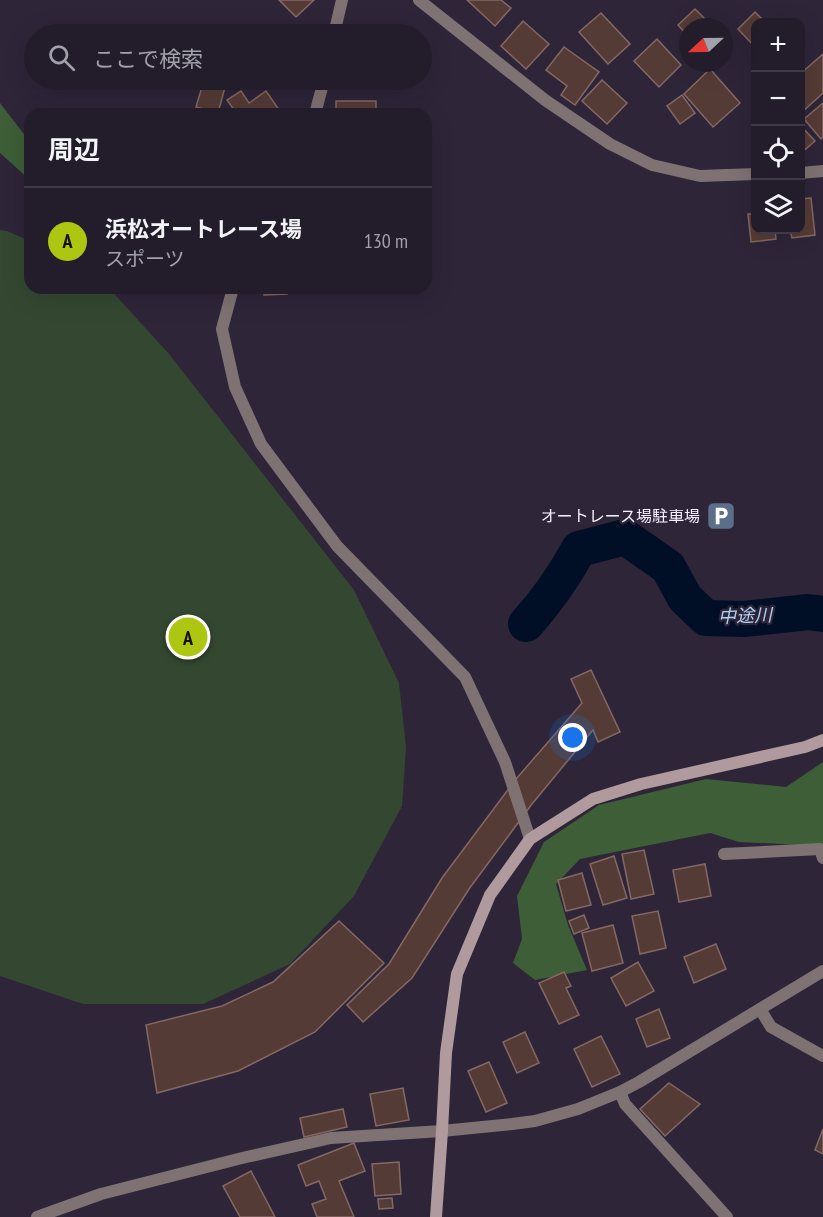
<!DOCTYPE html>
<html lang="ja">
<meta charset="utf-8">
<style>
:root{--surface:#221c2b;--page:#2e2937;--text:#f1f3f6;--muted:#a2a1a9;--line:#3f3a47;--accent:#acc611}
body{margin:0;font-family:"PT Sans Narrow","Noto Sans JP",sans-serif;background:var(--page);color:var(--text)}
.controls{position:absolute;right:18px;top:18px;display:grid;overflow:hidden;border-radius:12px;box-shadow:0 6px 24px #0002}
.controls button{width:54px;height:54px;display:grid;place-items:center;padding:0;border:0;border-bottom:2px solid var(--line);background:var(--surface);color:var(--text);font:30px sans-serif}
.compass{position:absolute;left:679px;top:18px;width:54px;height:54px;border-radius:50%;background:var(--surface);box-shadow:0 6px 24px #0002;rotate:248deg}
.you{position:absolute;left:573px;top:738px;width:21px;height:21px;margin:-15px;border:4px solid #fff;border-radius:50%;background:#1a73e8;box-shadow:0 0 0 9px #1a73e833}
.badge{display:grid;place-items:center;width:39px;height:39px;border-radius:50%;background:var(--accent);color:#111;font-size:20px;font-weight:700}
.pin{position:absolute;translate:-50% -50%;border:3px solid #fff;box-shadow:0 2px 6px #0006}
.list{margin:0;padding:0;list-style:none}
h2{display:flex;justify-content:space-between;align-items:center;height:78px;margin:0;padding:0 24px;font-size:26px}
h2 small{font-size:20px;font-weight:400;color:var(--muted)}
.list li{display:grid;grid-template-columns:39px 1fr auto;gap:18px;align-items:center;box-sizing:border-box;height:108px;padding:0 24px;border-top:2px solid var(--line)}
.list b{display:block;font-size:22px;white-space:nowrap}
.list p{margin:0;font-size:20px;white-space:nowrap;color:var(--muted)}
.list em{font-size:20px;font-style:normal;color:var(--muted)}
.icon{flex:none;width:33px;height:33px;fill:none;stroke:currentColor;stroke-width:2;stroke-linecap:round;stroke-linejoin:round}
.map{position:relative;flex:none;width:823px;height:1217px;overflow:hidden}
.search{position:absolute;background:var(--surface);box-shadow:0 6px 24px #0002;left:24px;top:24px;width:408px;height:66px;display:flex;align-items:center;gap:15px;box-sizing:border-box;padding:0 21px;border-radius:33px;color:var(--muted);font-size:22px}
.panel{position:absolute;background:var(--surface);box-shadow:0 6px 24px #0002;left:24px;top:108px;width:408px;height:186px;border-radius:18px}
.map>svg:first-child{display:block}
.green{fill:#344831}
.forest{fill:#3d5e37}
.lines{fill:none;stroke-linecap:round;stroke-linejoin:round}
.river{stroke:#000f26;stroke-width:36}
.building{fill:#553b36;stroke:#846863;stroke-width:1.5}
.street{stroke:#7f7273;stroke-width:12}
.secondary{stroke:#b09a9d;stroke-width:12}
.labels{text-anchor:middle;stroke-width:4.5;stroke-linejoin:round;paint-order:stroke}
.poi-label{font-size:16px;fill:#f5effd;stroke:#2e2539;text-anchor:end}
.water-label{font-size:18px;font-style:italic;fill:#b0d1f4;stroke:#2e2539}
</style>
<div class="map">
<svg width="823" height="1217" viewBox="0 0 823 1217">
<rect width="100%" height="100%" fill="#2e2539"/>
<!-- green -->
<path class="green" d="M0 230 7 231 30 241V288H109L169 354 354 590 399 683 406 747 402 806 354 896 290 964 203 1004H83L0 976Z"/>
<!-- forest -->
<g class="forest">
<path d="M0 103 30 142V180L0 153Z"/>
<path d="M823 762V846L739 842 710 833 580 859 556 884 568 925 587 970 535 980 513 963 522 939 517 896 544 842 599 805 706 779 786 787Z"/>
</g>
<g class="lines">
<!-- river -->
<path class="river" d="M526 624C547 601 564 576 579 549L625 537 668 567 685 598 706 618 744 619 808 612 823 614"/>
</g>
<!-- building -->
<g class="building">
<path d="M279 0H314L296 17Z"/>
<path d="M467 0H501L511 8 495 26Z"/>
<path d="M695 9 713 27H688V36L678 25Z"/>
<path d="M755 12 765 22H756V48L738 29Z"/>
<path d="M601 13 630 44 608 64 579 32Z"/>
<path d="M523 21 549 44 526 69 501 46Z"/>
<path d="M657 39 681 65 659 87 634 61Z"/>
<path d="M564 47 599 72 575 105 561 95 567 86 546 70Z"/>
<path d="M823 54V93L800 114V74Z"/>
<path d="M710 69 740 103 713 127 684 94Z"/>
<path d="M204 80H227L218 113 196 107Z"/>
<path d="M602 80 627 103 607 124 582 101Z"/>
<path d="M241 91 249 103 266 91 282 114H237L227 100Z"/>
<path d="M682 95 695 113 680 124 667 106Z"/>
<rect x="336" y="101" width="40" height="13"/>
<path d="M823 103V137L821 139 804 119Z"/>
<path d="M800 125 815 141 800 154Z"/>
<path d="M811 198 815 235 792 238 790 230H800V199Z"/>
<path d="M748 214H756V230H775L776 239 751 242Z"/>
<path d="M264 288H286L287 294 264 295Z"/>
<path d="M591 670 620 732 598 742 593 730 532 804 469 889 412 978 363 1022 347 1005 389 964 442 878 516 779 582 703 571 679Z"/>
<path d="M644 850 654 894 631 899 622 854Z"/>
<path d="M614 856 627 898 603 905 590 864Z"/>
<path d="M705 864 711 896 679 902 673 870Z"/>
<path d="M582 873 591 905 566 911 558 880Z"/>
<path d="M658 911 666 948 640 954 632 916Z"/>
<path d="M584 915 589 928 574 934 569 921Z"/>
<path d="M339 921 384 963 315 1032 238 1071 157 1093 146 1025 222 1006 273 982Z"/>
<path d="M613 925 623 963 592 971 582 933Z"/>
<path d="M716 944 726 969 694 983 684 957Z"/>
<path d="M638 962 654 991 626 1006 611 978Z"/>
<path d="M564 972 571 986 566 988 579 1015 559 1024 539 983Z"/>
<path d="M659 1009 670 1038 647 1047 636 1019Z"/>
<path d="M525 1032 539 1063 517 1073 503 1042Z"/>
<path d="M601 1036 620 1074 592 1087 574 1049Z"/>
<path d="M489 1062 507 1103 486 1112 468 1071Z"/>
<path d="M669 1083 700 1104 665 1136 640 1109Z"/>
<path d="M403 1088 409 1120 376 1126 370 1094Z"/>
<path d="M343 1109 347 1127 304 1137 300 1118Z"/>
<path d="M823 1129V1154L815 1150Z"/>
<path d="M354 1143 365 1171 339 1181 354 1217H317L312 1204 326 1199 319 1181 306 1186 298 1165Z"/>
<path d="M399 1162 401 1194 375 1196 372 1164Z"/>
<path d="M251 1171 275 1217H240L223 1186Z"/>
<path d="M392 1198 393 1208 379 1209 378 1199Z"/>
</g>
<g class="lines">
<!-- street -->
<g class="street">
<path d="M419 0 545 100 610 144 652 165 700 176 756 174"/>
<path d="M334 34 342 0"/>
<path d="M315 114 324 80"/>
<path d="M800 173 823 171"/>
<path d="M233 288 222 329 235 387 261 444 337 546 465 677 505 762 530 839"/>
<path d="M724 854 820 849 823 858"/>
<path d="M760 1009 771 1027 823 1056"/>
<path d="M620 1092 625 1104 727 1217"/>
<path d="M37 1217 101 1194 242 1158 331 1138 442 1131 512 1124 535 1121 578 1109 620 1092 639 1082 823 971"/>
</g>
<!-- secondary -->
<path class="secondary" d="M436 1217 442 1131 446 1053 457 974 490 895 530 839 593 799 641 784 805 747 823 740"/>
</g>
<!-- icons -->
<defs>
<g id="parking-square" transform="scale(1.5)"><rect x="-9" y="-9" width="18" height="18" rx="4" fill="#5c6f8a" stroke="#2e2539"/><path d="M-3.5-5.5H1a3.5 3.5 0 0 1 0 7H-1V5.5H-3.5ZM-1-3.4V-.6H.8a1.4 1.4 0 0 0 0-2.8Z" fill="#fff"/></g>
</defs>
<g fill-rule="evenodd">
<use href="#parking-square" x="721" y="516"/>
</g>
<g class="labels">
<!-- poi labels -->
<g class="poi-label">
<text x="700" y="522">オートレース場駐車場</text>
</g>
<!-- water labels -->
<g class="water-label">
<text transform="translate(745 616) rotate(-2)" y="6">中途川</text>
</g>
</g>
</svg>
<div class="controls">
<button>+</button>
<button>−</button>
<button><svg class="icon" aria-label="locate" viewBox="0 0 24 24"><circle cx="12" cy="12" r="6"/><path d="M12 2v4M12 18v4M2 12h4M18 12h4"/></svg></button>
<button><svg class="icon" aria-label="layers" viewBox="0 0 24 24"><path d="M12 4l9 5-9 5-9-5zM3 14l9 5 9-5"/></svg></button>
</div>
<svg class="compass" viewBox="-18 -18 36 36"><path d="M0-13l5 13h-10z" fill="#e53935"/><path d="M0 13l5-13h-10z" fill="#a2a1a9"/></svg>
<div class="you"></div>
<div class="pin badge" style="left:188px;top:637px">A</div>
<div class="search"><svg class="icon" aria-label="search" viewBox="0 0 24 24"><circle cx="10" cy="10" r="6"/><path d="M15 15l6 6"/></svg>ここで検索</div>
<section class="panel">
<h2>周辺<small></small></h2>
<ul class="list">
<li><span class="badge">A</span><div><b>浜松オートレース場</b><p>スポーツ</p></div><em>130 m</em></li>
</ul>
</section>
</div>
